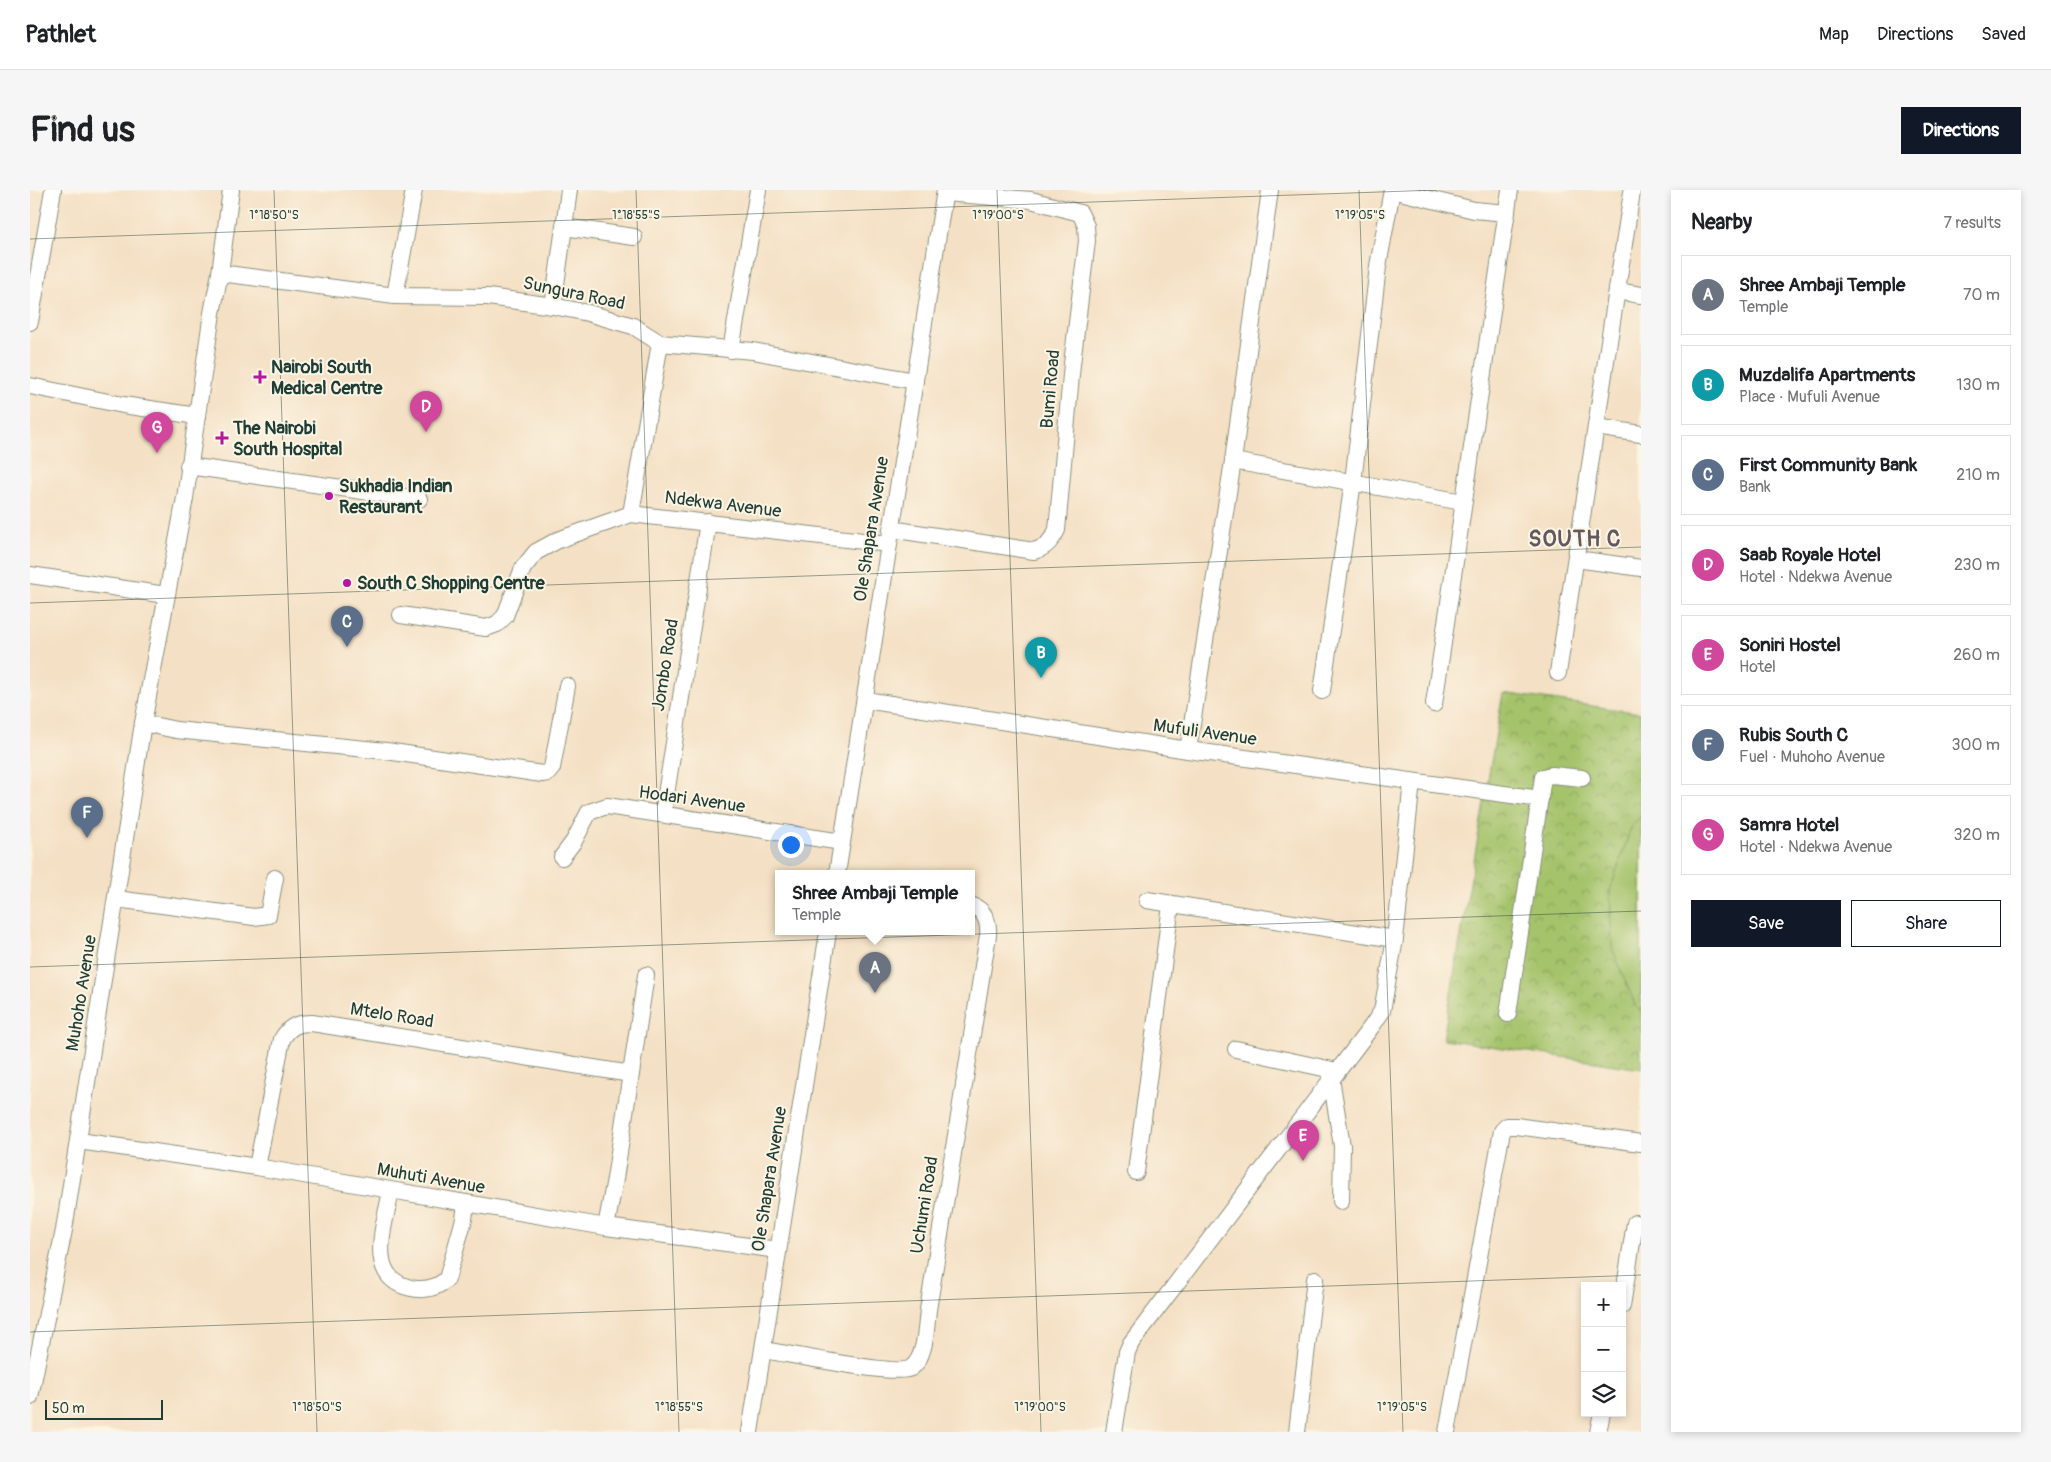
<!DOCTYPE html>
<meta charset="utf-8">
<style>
:root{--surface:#fff;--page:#f6f6f6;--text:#202124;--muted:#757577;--line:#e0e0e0;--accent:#111827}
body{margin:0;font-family:Pangolin,sans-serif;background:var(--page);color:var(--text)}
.controls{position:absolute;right:15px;bottom:15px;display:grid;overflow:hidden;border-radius:0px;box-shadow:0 2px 8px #0003}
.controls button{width:45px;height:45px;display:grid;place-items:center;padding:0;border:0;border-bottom:1px solid var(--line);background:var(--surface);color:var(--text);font:25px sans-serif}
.scale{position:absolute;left:15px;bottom:12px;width:118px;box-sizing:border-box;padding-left:5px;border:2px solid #1f3d34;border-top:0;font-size:14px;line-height:18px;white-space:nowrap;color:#1f3d34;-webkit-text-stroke:4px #fcf5e5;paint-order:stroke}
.you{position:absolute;left:760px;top:654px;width:18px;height:18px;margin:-12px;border:4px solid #fff;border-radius:50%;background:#1a73e8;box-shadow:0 0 0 8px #1a73e833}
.badge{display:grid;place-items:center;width:32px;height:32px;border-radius:50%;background:var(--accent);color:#fff;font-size:16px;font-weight:700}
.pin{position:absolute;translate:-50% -41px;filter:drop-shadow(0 1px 2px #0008)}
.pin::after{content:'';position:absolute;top:26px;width:18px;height:15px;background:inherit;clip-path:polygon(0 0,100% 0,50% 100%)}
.popup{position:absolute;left:745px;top:680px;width:200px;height:65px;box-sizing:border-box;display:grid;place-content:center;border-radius:0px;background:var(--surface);filter:drop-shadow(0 1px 4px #0005);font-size:16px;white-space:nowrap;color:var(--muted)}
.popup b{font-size:19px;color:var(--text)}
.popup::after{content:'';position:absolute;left:50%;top:100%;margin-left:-10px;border:10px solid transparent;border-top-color:var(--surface)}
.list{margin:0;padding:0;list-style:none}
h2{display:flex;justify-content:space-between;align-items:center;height:65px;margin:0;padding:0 20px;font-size:21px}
h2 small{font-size:16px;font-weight:400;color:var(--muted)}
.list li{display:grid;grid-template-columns:32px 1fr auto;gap:15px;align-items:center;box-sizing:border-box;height:80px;margin:0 10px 10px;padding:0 10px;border:1px solid var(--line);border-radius:0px}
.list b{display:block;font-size:19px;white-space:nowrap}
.list p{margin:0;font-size:16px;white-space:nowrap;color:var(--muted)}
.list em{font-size:16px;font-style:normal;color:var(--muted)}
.actions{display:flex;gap:10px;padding:15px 20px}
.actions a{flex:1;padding:11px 0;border:1px solid var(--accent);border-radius:0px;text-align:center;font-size:18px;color:var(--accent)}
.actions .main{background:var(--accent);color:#fff}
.icon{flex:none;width:28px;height:28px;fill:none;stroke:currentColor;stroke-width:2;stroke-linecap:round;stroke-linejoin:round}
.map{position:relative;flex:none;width:1611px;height:1242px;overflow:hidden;border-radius:0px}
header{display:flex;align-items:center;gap:30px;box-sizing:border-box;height:70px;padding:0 25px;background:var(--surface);border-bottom:1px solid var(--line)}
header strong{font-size:24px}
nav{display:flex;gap:28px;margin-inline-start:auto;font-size:18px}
.intro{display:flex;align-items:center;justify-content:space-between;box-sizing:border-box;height:120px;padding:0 30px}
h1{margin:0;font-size:35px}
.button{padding:12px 22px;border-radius:0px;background:var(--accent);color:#fff;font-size:18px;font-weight:700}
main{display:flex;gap:30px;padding:0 30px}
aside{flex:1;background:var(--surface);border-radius:0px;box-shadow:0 2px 8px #0003}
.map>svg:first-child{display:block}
.park{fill:url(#park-crowns);stroke:#628050}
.pitch{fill:#a4c36b;stroke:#628050}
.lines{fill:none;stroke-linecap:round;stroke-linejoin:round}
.street-casing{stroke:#8a8e7c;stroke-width:18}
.street{stroke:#fff;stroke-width:16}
.ticks{fill:none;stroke:#1f3d34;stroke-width:1;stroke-opacity:0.45}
.poi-dot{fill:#b5179e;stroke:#fcf5e5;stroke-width:2}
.labels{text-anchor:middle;stroke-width:4;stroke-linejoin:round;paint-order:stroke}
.street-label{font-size:18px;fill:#1f3d34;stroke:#fcf5e5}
.poi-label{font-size:18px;font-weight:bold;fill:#1f3d34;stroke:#fcf5e5;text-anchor:start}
.district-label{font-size:22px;font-weight:bold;letter-spacing:1px;fill:#62585e;stroke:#fcf5e5}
.ticks-label{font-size:12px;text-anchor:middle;fill:#1f3d34;stroke:#fcf5e5;stroke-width:4;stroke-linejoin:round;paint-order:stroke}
</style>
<header>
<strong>Pathlet</strong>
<nav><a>Map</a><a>Directions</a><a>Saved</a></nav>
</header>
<div class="intro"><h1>Find us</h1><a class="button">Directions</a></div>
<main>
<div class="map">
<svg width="1611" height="1242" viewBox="0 0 1611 1242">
<defs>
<pattern id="park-crowns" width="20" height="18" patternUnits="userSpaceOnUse" patternTransform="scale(1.25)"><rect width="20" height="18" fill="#a4c36b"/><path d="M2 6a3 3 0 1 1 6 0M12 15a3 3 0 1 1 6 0" fill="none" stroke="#85a059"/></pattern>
</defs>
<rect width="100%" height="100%" fill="#fcf5e5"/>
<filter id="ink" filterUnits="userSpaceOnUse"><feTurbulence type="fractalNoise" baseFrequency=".02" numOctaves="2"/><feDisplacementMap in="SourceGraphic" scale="10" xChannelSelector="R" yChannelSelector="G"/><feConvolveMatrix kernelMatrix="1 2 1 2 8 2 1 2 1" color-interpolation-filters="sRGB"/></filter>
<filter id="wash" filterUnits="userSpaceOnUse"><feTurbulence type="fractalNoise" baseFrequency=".0096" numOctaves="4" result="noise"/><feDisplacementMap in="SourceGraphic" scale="20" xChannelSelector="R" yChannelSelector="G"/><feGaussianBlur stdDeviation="1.12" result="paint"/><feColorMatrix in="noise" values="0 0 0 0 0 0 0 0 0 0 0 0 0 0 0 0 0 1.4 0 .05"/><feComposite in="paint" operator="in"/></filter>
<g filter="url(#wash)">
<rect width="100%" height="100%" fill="#f4e0c4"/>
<!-- park -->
<path class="park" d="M1473 503 1611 523V879L1413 849Z"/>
<!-- pitch -->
<path class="pitch" d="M1611 626V822L1606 817 1582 758 1580 701 1602 635Z"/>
</g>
<g filter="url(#ink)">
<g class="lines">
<!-- street casing -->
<g class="street-casing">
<g id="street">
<path d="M1362 0 1444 20 1477 23"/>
<path d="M534 37 539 0"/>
<path d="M190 83 365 106 458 107 523 116 558 123 603 136 630 153 723 161 885 191"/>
<path d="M1587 101 1611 105"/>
<path d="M365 106 384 0"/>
<path d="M523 116 534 37 604 47"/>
<path d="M0 132 23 0"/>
<path d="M701 160 728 0"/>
<path d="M0 196 93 215 167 226"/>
<path d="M1566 237 1611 244"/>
<path d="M1203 271 1433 312"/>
<path d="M158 276 389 309"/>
<path d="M601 324 630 153"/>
<path d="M861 339 1004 361C1016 358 1022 350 1027 340L1042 174 1057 51 1056 36 1050 23 1001 10 915 3"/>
<path d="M1546 369 1611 378"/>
<path d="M0 385 136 405"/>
<path d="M371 425 456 438 467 434 475 426 493 378 506 362 528 350 601 324 859 354"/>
<path d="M1528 483 1602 2"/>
<path d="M1292 501 1323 292 1348 76 1362 0"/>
<path d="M835 510 1158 560 1510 609"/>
<path d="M1404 514 1480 0"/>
<path d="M113 533 146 540 356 561 512 584 518 583 522 578 537 496"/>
<path d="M1158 560 1203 271 1240 0"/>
<path d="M633 624 678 332"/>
<path d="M532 667 544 651 559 622 577 616 812 652"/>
<path d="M807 684 915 0"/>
<path d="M86 709 224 727 238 725 245 688"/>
<path d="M1117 710 1365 749"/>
<path d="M1478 824 1513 587 1522 585 1552 588"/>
<path d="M1206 859 1307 881"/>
<path d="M1301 888 1312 956 1311 1011"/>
<path d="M49 951 227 977 576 1037 748 1060"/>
<path d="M227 977 252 849C260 836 267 833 282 833L601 884"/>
<path d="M1106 982 1141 715"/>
<path d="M361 1001C355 1034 334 1088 381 1098 395 1101 407 1098 417 1089L434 1029 436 1014"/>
<path d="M576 1037 585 989 616 785"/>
<path d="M1592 1116 1605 1033"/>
<path d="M733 1160C756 1163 867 1187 881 1178 896 1168 896 1136 898 1120L958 745C959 732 955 720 941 715"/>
<path d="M0 1207 34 1040 113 533 155 308 182 123 190 83 201 0"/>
<path d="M720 1242 798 742"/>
<path d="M1084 1242 1097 1162 1101 1153 1342 836 1352 821 1365 749 1382 592"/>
<path d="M1267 1242 1285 1089"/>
<path d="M1417 1242 1472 941 1477 936H1486L1611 953"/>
<path d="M1568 1242 1572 1223"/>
</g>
</g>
<!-- street -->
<use href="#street" class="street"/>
</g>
</g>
<!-- ticks -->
<path class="ticks" d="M244 0 287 1242M606 0 649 1242M967 0 1011 1242M1329 0 1373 1242M0 49 1407 0M0 413 1611 357M0 777 1611 721M0 1142 1611 1085"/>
<!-- markers -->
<g class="poi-dot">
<path d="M227.5 179.5h5v5h5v5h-5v5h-5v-5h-5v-5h5z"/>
<path d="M189.5 240.5h5v5h5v5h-5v5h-5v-5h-5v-5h5z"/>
<circle cx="299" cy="306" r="5"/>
<circle cx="317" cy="393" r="5"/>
</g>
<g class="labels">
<!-- street labels -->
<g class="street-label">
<text transform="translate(544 103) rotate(12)" y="6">Sungura Road</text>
<text transform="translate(1020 199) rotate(-85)" y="6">Bumi Road</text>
<text transform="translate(693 314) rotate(7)" y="6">Ndekwa Avenue</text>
<text transform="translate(841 339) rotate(-81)" y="6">Ole Shapara Avenue</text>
<text transform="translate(635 475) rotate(-81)" y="6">Jombo Road</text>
<text transform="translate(1175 542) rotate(8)" y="6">Mufuli Avenue</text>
<text transform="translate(662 609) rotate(8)" y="6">Hodari Avenue</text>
<text transform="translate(51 803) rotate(-81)" y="6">Muhoho Avenue</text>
<text transform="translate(362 825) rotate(9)" y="6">Mtelo Road</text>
<text transform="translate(401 988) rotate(10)" y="6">Muhuti Avenue</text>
<text transform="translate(739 989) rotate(-81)" y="6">Ole Shapara Avenue</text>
<text transform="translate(894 1015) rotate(-81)" y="6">Uchumi Road</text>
</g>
<!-- poi labels -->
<g class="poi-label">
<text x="241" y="183">Nairobi South<tspan x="241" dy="21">Medical Centre</tspan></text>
<text x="203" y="244">The Nairobi<tspan x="203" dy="21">South Hospital</tspan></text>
<text x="309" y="302">Sukhadia Indian<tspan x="309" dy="21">Restaurant</tspan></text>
<text x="327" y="399">South C Shopping Centre</text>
</g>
<!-- district labels -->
<g class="district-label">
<text x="1545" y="356">SOUTH C</text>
</g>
</g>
<g class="ticks-label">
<text x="244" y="29">1°18'50"S</text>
<text x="606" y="29">1°18'55"S</text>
<text x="968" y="29">1°19'00"S</text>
<text x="1330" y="29">1°19'05"S</text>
<text x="287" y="1221">1°18'50"S</text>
<text x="649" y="1221">1°18'55"S</text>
<text x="1010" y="1221">1°19'00"S</text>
<text x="1372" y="1221">1°19'05"S</text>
</g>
</svg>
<div class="controls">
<button>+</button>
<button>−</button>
<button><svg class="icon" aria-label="layers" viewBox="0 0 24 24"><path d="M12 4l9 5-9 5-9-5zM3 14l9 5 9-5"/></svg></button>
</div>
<div class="scale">50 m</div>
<div class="you"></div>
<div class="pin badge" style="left:845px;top:803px;background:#6b7280">A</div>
<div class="popup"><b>Shree Ambaji Temple</b>Temple</div>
<div class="pin badge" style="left:1011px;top:488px;background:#0f9aa8">B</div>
<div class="pin badge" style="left:317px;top:457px;background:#5c6f8a">C</div>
<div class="pin badge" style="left:396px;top:242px;background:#d1479c">D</div>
<div class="pin badge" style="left:1273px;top:971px;background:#d1479c">E</div>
<div class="pin badge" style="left:57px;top:648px;background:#5c6f8a">F</div>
<div class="pin badge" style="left:127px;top:263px;background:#d1479c">G</div>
</div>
<aside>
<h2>Nearby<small>7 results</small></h2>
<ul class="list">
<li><span class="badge" style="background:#6b7280">A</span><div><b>Shree Ambaji Temple</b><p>Temple</p></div><em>70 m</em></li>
<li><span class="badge" style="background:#0f9aa8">B</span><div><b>Muzdalifa Apartments</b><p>Place · Mufuli Avenue</p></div><em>130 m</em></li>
<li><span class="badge" style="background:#5c6f8a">C</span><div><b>First Community Bank</b><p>Bank</p></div><em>210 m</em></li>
<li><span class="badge" style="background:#d1479c">D</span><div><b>Saab Royale Hotel</b><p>Hotel · Ndekwa Avenue</p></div><em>230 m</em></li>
<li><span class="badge" style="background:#d1479c">E</span><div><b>Soniri Hostel</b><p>Hotel</p></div><em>260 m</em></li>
<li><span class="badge" style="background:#5c6f8a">F</span><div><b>Rubis South C</b><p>Fuel · Muhoho Avenue</p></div><em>300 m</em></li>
<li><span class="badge" style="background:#d1479c">G</span><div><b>Samra Hotel</b><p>Hotel · Ndekwa Avenue</p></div><em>320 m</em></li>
</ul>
<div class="actions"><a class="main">Save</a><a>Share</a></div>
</aside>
</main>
